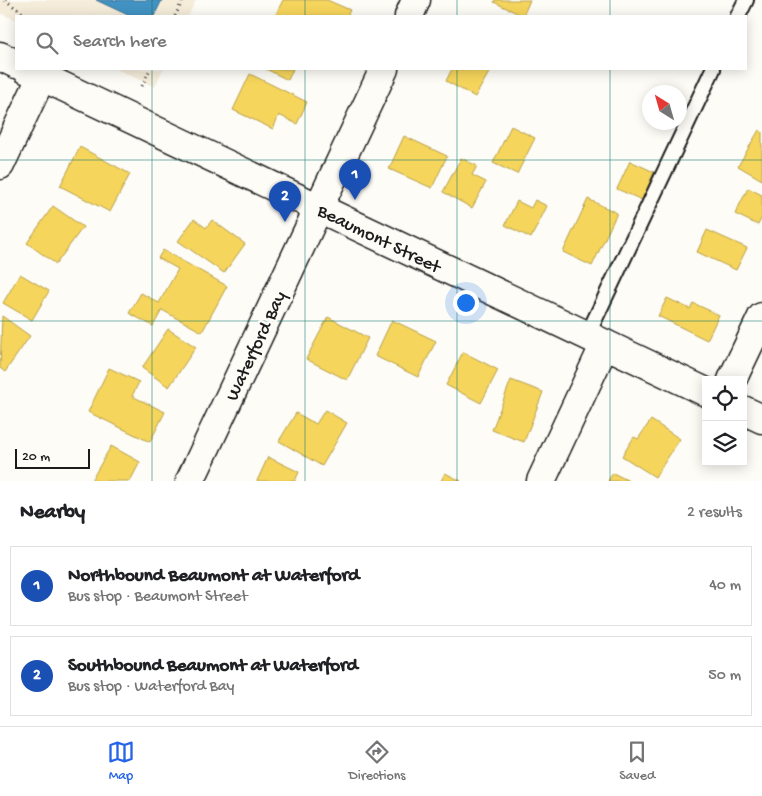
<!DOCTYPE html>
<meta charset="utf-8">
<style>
:root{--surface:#fff;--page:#f2f2f2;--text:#202124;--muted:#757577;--line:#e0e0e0;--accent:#2563eb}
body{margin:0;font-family:"Gochi Hand",sans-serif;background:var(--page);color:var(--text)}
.controls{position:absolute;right:15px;bottom:15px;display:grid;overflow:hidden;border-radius:0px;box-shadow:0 2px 12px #0003}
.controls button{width:45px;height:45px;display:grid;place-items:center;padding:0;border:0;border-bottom:1px solid var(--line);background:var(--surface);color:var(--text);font:25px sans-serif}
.compass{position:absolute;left:642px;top:85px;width:45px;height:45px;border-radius:50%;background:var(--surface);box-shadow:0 2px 12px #0003;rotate:323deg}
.scale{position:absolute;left:15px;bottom:12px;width:75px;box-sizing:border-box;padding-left:5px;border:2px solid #1c1c1c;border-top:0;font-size:14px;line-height:18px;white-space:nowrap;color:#1c1c1c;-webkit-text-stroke:4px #fdfcf7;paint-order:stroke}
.you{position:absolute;left:465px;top:302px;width:18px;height:18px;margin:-12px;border:4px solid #fff;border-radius:50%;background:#1a73e8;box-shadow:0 0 0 8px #1a73e833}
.badge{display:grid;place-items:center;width:32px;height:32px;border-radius:50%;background:var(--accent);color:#fff;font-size:16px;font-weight:700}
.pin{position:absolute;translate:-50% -41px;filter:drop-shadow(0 1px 2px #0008)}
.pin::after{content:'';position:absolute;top:26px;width:18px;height:15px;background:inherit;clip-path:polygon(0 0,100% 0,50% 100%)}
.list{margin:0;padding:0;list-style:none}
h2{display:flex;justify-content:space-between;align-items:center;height:65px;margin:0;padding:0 20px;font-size:21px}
h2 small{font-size:16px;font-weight:400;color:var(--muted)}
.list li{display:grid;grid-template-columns:32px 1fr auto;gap:15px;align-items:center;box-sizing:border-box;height:80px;margin:0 10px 10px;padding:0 10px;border:1px solid var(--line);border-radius:0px}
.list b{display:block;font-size:19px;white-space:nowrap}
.list p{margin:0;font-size:16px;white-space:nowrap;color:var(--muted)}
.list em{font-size:16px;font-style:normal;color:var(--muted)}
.icon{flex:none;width:28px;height:28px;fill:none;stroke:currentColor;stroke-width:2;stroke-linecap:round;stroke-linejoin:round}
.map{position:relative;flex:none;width:762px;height:481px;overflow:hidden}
.search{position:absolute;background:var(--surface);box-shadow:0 2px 12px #0003;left:15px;right:15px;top:15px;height:55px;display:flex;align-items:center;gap:12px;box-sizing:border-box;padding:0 18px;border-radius:0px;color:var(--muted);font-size:19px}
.sheet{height:245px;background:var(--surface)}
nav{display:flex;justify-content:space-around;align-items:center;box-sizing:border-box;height:70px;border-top:1px solid var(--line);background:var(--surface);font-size:14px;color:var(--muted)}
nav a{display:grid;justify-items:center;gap:2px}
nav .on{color:var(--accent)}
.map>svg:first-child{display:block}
.built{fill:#f5ecda}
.homes{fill:#f6d55c;stroke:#b59e49}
.schools{fill:#4393c3;stroke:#376f91}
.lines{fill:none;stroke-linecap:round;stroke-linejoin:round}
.service-casing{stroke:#1c1c1c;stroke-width:18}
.minor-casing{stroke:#1c1c1c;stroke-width:31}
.path{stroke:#1c1c1c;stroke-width:3;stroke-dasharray:1 4;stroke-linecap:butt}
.service{stroke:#fdfcf7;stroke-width:14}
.minor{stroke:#fdfcf7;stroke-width:28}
.grid{fill:none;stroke:#0f766e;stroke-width:1;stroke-opacity:0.55}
.labels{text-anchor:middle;stroke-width:5;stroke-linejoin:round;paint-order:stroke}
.street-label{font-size:19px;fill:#1c1c1c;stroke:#fdfcf7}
</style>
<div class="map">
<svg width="762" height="481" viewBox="0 0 762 481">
<rect width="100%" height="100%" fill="#fdfcf7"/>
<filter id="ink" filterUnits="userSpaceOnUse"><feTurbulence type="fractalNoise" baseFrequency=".02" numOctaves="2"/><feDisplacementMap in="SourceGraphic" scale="10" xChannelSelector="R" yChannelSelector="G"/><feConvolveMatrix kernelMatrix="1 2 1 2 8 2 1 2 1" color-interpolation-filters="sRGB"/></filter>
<g filter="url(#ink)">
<!-- built -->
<g class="built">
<path d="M0 0H196L188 16H16V20L0 13Z"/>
<path d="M116 69H163L155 87Z"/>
</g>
<!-- homes -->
<g class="homes">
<path d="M283 0H327L350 10 347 16H275Z"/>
<path d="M495 0H530L523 16 494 2Z"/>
<path d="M266 69H293L288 80Z"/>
<path d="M452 69H491L475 97 446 81Z"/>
<path d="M250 74 307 102 297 124 279 115 273 129 233 110Z"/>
<path d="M511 126 535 138 517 174 493 163Z"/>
<path d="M759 130 762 132V180L738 166Z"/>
<path d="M404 136 447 156 432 188 389 169Z"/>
<path d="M80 147 130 174 110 212 60 186Z"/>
<path d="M461 158 477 166 472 175 486 182 472 208 443 192Z"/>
<path d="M630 161 654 172 642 200 617 189Z"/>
<path d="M748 188 762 195V217L758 225 735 214Z"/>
<path d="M588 199 617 213 592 266 563 252Z"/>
<path d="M535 200 547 206 531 238 505 225 517 201 531 208Z"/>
<path d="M53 206 83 227 56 264 27 243Z"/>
<path d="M194 219 206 228 212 220 245 244 224 273 178 241Z"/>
<path d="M707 230 747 248 736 270 697 252Z"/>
<path d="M163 250 227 286 202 332 162 310 153 326 129 313 141 293 159 303 178 269 158 258Z"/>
<path d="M20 274 49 291 32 320 3 303Z"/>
<path d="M667 298 690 309 693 303 719 315 707 340 658 316Z"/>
<path d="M2 316 30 336 5 372 0 368Z"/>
<path d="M328 317 368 338 347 380 306 359Z"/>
<path d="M392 320 436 341 418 377 375 356Z"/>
<path d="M168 329 196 347 169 387 142 368Z"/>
<path d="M463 352 498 370 481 403 446 385Z"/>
<path d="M109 368 139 382 132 396 165 412 150 442 88 412Z"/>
<path d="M511 380 543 392 524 442 492 430Z"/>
<path d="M325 410 347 423 322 466 279 441 296 413 316 424Z"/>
<path d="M651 420 680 439 655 477 622 456 634 437 638 439Z"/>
<path d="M111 446 140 462 130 481H91Z"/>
<path d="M268 457 299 472 295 481H257Z"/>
<path d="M445 473 461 481H441Z"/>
<path d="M613 473 629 481H608Z"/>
</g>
<!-- schools -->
<path class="schools" d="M96 0H162L154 16H130Z"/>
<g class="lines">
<!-- service casing -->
<g class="service-casing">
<g id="service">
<path d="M738 16 746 0"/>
<path d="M587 336 713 69"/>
</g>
</g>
<!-- minor casing -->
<g class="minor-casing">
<g id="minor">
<path d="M409 16 416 0"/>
<path d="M0 56 16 64"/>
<path d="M26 69 706 392"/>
<path d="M0 165 42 76"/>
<path d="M732 380 762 317"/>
<path d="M743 410 762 419"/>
<path d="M190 481 384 69"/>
<path d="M541 481 605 344"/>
</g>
</g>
<!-- path -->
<g class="path">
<path d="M5 0 27 16"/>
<path d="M175 16 183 0"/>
<path d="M142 86 150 69"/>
</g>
<!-- service -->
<use href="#service" class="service"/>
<!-- minor -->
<use href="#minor" class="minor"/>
</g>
</g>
<!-- grid -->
<path class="grid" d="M152 0V16M305 0V16M457 0V16M610 0V16M152 69V481M305 69V481M457 69V481M610 69V481M0 160H762M0 321H762"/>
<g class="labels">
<!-- street labels -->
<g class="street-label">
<text transform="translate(380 237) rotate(26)" y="7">Beaumont Street</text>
<text transform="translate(254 345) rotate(-65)" y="7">Waterford Bay</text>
</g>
</g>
</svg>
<div class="controls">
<button><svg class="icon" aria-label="locate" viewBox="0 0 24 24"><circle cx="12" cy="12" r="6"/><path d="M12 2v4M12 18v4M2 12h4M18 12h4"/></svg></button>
<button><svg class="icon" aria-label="layers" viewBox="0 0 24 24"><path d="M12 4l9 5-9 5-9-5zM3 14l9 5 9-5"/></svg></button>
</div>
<svg class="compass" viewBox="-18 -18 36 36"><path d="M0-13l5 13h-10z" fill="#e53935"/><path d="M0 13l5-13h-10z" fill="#757577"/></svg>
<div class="scale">20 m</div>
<div class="you"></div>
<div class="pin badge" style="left:355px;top:200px;background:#1a4fb4">1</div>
<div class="pin badge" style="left:285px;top:222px;background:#1a4fb4">2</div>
<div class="search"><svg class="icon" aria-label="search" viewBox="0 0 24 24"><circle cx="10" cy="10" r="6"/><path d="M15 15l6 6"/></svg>Search here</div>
</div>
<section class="sheet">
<h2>Nearby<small>2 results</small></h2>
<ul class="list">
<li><span class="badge" style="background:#1a4fb4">1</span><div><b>Northbound Beaumont at Waterford</b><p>Bus stop · Beaumont Street</p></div><em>40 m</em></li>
<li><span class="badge" style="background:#1a4fb4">2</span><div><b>Southbound Beaumont at Waterford</b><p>Bus stop · Waterford Bay</p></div><em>50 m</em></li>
</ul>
</section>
<nav>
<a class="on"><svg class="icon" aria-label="map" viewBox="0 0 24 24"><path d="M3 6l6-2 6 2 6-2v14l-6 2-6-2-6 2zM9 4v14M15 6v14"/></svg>Map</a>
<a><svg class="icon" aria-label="directions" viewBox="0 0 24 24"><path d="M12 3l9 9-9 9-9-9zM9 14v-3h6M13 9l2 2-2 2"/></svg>Directions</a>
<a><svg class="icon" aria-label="saved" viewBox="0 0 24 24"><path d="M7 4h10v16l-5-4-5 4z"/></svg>Saved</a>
</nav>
